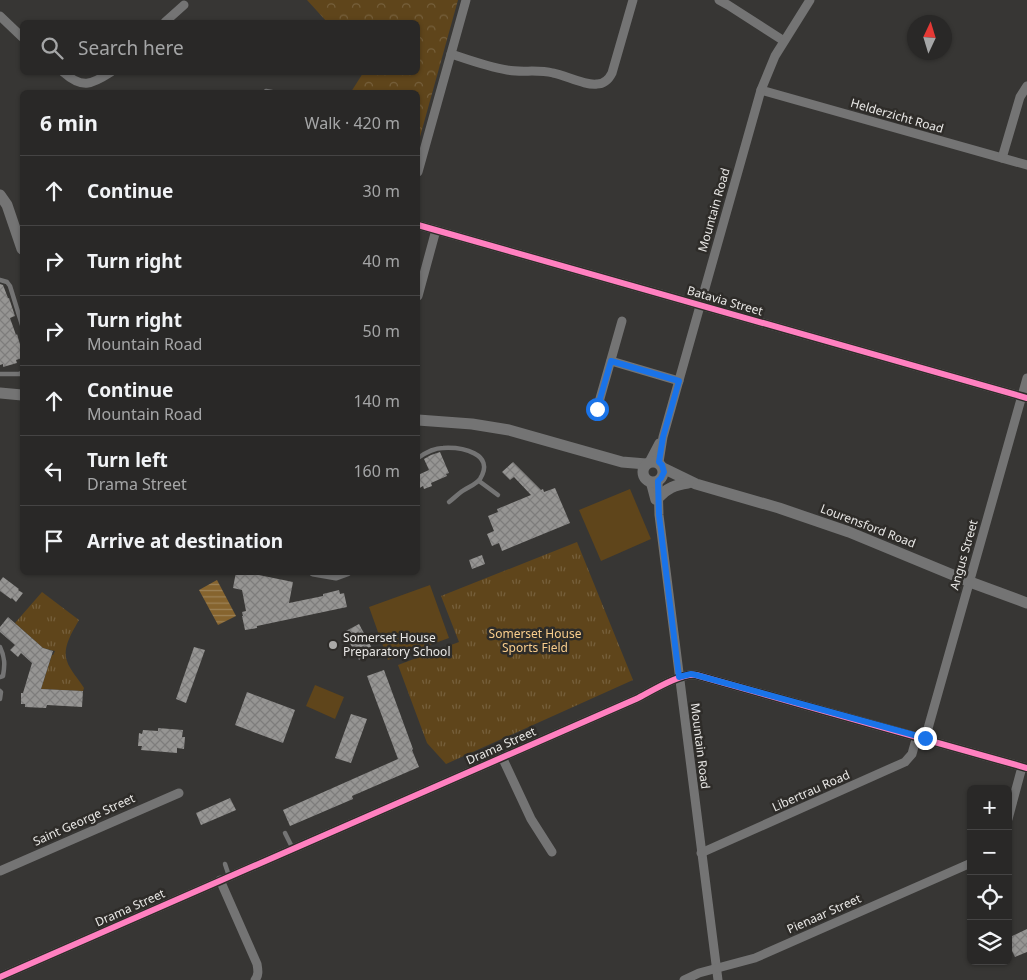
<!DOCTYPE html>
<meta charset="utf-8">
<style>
:root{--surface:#292827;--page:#31302f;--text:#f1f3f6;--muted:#a5a6a7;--line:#454444}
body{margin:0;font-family:"Noto Sans",sans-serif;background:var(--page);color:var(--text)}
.controls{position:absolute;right:15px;bottom:15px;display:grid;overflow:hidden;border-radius:8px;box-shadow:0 1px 4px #0004}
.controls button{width:45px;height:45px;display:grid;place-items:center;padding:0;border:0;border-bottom:1px solid var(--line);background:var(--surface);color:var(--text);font:25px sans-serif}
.compass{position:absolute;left:907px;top:15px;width:45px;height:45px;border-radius:50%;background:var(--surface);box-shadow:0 1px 4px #0004;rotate:4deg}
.stop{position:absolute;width:15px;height:15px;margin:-11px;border:4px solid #1a73e8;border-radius:50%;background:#fff}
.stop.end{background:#1a73e8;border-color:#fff;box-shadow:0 1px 5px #0008}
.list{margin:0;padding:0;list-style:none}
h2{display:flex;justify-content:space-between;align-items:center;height:65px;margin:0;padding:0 20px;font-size:21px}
h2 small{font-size:16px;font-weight:400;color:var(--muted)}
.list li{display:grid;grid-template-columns:32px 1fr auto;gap:15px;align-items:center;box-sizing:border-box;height:70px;padding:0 20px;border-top:1px solid var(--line)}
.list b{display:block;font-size:19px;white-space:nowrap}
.list p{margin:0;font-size:16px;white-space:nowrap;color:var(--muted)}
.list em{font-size:16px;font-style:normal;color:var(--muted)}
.icon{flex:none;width:28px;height:28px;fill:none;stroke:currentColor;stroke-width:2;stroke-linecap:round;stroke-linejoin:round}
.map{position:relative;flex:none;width:1027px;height:980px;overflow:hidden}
.search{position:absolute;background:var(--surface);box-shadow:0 1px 4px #0004;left:20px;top:20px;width:400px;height:55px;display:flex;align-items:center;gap:12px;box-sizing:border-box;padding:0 18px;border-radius:8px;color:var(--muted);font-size:19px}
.panel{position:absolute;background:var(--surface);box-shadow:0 1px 4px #0004;left:20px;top:90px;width:400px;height:485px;border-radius:8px}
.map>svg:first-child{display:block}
.forest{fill:url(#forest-crowns)}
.park{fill:url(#park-tufts)}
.pitch{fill:#5f451b}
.water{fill:url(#water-rules)}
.building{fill:url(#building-cross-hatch)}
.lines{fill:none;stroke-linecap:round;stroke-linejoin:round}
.service{stroke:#747474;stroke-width:4.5}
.minor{stroke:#747474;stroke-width:9}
.tertiary{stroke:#747474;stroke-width:11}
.cycleway-casing{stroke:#2e2c29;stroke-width:9}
.cycleway{stroke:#ff80c0;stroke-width:6}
.route{stroke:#1a73e8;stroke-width:6}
.poi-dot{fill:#abaaa8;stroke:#2e2c29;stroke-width:2}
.labels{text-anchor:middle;stroke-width:5;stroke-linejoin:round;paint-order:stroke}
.street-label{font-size:12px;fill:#eae9e7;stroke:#2e2c29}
.park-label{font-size:12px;fill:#f9cd8c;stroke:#2e2c29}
.poi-label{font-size:12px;fill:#eae9e7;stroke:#2e2c29;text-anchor:start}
</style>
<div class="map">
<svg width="1027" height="980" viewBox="0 0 1027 980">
<defs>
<pattern id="forest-crowns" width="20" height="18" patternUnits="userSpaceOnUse" patternTransform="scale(1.25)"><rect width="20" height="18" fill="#5f451b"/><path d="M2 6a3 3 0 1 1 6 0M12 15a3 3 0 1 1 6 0" fill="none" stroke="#76603c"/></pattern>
<pattern id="park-tufts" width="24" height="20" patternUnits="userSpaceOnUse" patternTransform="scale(1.25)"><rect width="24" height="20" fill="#5f451b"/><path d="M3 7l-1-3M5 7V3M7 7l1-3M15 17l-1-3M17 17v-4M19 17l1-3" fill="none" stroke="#76603c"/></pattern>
<pattern id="water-rules" width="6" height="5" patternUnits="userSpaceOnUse" patternTransform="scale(1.25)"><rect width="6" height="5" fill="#86642e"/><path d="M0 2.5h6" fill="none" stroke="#9d8256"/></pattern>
<pattern id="building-cross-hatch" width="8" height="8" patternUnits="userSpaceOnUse" patternTransform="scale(1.25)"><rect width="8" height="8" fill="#969593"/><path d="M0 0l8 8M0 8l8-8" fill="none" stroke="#7e7d7c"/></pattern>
</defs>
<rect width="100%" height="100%" fill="#373634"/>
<!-- forest -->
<path class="forest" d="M307 0H458L418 144V92H351L363 73 418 72V22H327Z"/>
<!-- park -->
<g class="park">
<path d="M577 542 633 680 446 764 427 743 398 665 459 642 441 596Z"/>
<path d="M42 592 79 620C73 631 62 647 67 661 69 669 80 681 84 688L83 691 41 689 52 655H53L55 651 43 648 15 623Z"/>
</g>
<!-- pitch -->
<g class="pitch">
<path d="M630 489 651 539 601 561 579 510Z"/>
<path d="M430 585 449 638 388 660 369 607Z"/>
<path d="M315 685 344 697 335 719 306 706Z"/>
</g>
<!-- water -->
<path class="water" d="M217 580 236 616 218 625 199 590Z"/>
<!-- building -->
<g class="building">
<path d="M0 284 3 285 8 298H9L15 316 10 318 16 335 17 334 22 351V358L16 360 17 363 3 367V364L0 365Z"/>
<path d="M440 452 449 473 446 474 447 476 431 483 432 486 424 489 423 486 418 489V475L429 470 424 459 431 455Z"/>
<path d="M513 462 541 490 543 489 544 492 555 488 570 523 502 551 499 543 492 546 487 534 494 531 488 516 498 512 497 509 531 495 514 477 510 480 502 472Z"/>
<path d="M482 555 485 564 472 569 469 560Z"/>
<path d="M236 572H244L293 582 289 603 323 596V594L339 590 340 594 344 593 347 607 257 626V628L245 630 242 616H243L242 612 246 611 242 590 233 588Z"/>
<path d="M3 577 19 589 18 590 23 593 16 602 12 598 11 599 0 591V581Z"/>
<path d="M8 617 43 648 53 651 41 689 83 691 82 707 47 705 46 708 25 707V704H21V693H23L32 663 21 653 18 657 10 650 15 645 0 632V627Z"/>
<path d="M359 624 374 652 359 660 344 632Z"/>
<path d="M194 647 205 650 186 703 176 699Z"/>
<path d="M384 670 413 749 412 750 419 767 352 796 353 799 290 826 283 810 398 759 367 676Z"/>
<path d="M247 692 295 710 283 743 235 725Z"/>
<path d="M351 714 367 719 351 763 335 758Z"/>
<path d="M158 728 183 730 182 737H185L184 749 177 748V753L141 750 142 746H138L139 733 142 734 143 730 158 731Z"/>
<path d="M230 798 236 810 201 825 196 813Z"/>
<path d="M1027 929V952L1015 957 1008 943V938Z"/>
</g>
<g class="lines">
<!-- service -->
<g class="service">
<path d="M266 91 272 92"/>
<path d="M0 280 7 282 10 286 22 325"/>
<path d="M0 374H19L22 373"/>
<path d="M418 458C425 453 434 448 443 448 461 447 496 453 480 479 476 485 467 487 461 492 457 495 453 499 449 502"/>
<path d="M479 481 498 495"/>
<path d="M0 647C5 657 5 665 3 676L0 677"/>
<path d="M0 691 1 692 0 699"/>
<path d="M285 833 293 849"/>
<path d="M225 864 229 876"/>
</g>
<!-- minor -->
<g class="minor">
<path d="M719 0 728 5 784 41"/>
<path d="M0 16 22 37"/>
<path d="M165 22 184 5"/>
<path d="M451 54C469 60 488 67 507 70 522 73 537 69 553 73 565 75 586 86 597 84 604 84 609 79 612 73L633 0"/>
<path d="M63 72C82 89 91 85 111 72"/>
<path d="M761 90 1027 165"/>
<path d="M1002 158 1020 97 1027 86"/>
<path d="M418 172 466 0"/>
<path d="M418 225 1027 398"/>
<path d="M418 296 436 230"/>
<path d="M611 361 679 381"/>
<path d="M597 409 622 321"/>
<path d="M649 462 659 443"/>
<path d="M659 462 663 437 761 90 775 56 810 0"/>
<path d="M650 481 655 500"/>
<path d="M658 481 659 515 718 980"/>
<path d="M313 572 336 576 347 572"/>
<path d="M925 739 1027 378"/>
<path d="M502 757 531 819 552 852"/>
<path d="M1008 819 1022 767"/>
<path d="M701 853 905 762 912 754 917 736"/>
<path d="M0 871 179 793"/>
<path d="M220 880 257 964C258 970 259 975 255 980"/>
<path d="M0 977 636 699C652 691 680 673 696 675L1027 768"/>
<path d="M684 980 699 973 755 958 971 863"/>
</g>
<!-- tertiary -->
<g class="tertiary">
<path d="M0 195 7 205 22 249"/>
<path d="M0 393 22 395"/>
<path d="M418 420 472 424 509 430 622 462 646 464"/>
<circle cx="653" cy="472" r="10"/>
<path d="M663 468 696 484 779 508 849 532 970 582 1027 603"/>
<path d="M658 498C667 488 675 485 688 483"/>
</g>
<!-- cycleway casing -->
<g class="cycleway-casing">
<g id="cycleway">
<path d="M418 225 1027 398"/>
<path d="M0 977 636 699C652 691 680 673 696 675L1027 768"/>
</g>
</g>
<!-- cycleway -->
<use href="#cycleway" class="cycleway"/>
</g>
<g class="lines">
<!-- route -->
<path class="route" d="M597 409 611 361 679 381 663 437 659 462 662 465 664 472 661 478 658 481 659 515 679 677 691 674 696 675 925 738"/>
</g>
<!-- markers -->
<circle class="poi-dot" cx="333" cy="645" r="5"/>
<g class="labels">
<!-- street labels -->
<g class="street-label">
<text transform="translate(897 116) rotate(16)" y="4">Helderzicht Road</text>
<text transform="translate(714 210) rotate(-74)" y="4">Mountain Road</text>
<text transform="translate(725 301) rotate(16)" y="4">Batavia Street</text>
<text transform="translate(868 526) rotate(21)" y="4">Lourensford Road</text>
<text transform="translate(964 555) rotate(-74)" y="4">Angus Street</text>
<text transform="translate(501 746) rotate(-24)" y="4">Drama Street</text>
<text transform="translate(700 746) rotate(83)" y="4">Mountain Road</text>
<text transform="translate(811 791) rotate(-24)" y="4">Libertrau Road</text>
<text transform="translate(84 820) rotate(-24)" y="4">Saint George Street</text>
<text transform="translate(130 908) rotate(-24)" y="4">Drama Street</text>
<text transform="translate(824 914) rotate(-24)" y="4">Pienaar Street</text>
</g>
<!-- park labels -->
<g class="park-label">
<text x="535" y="638">Somerset House<tspan x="535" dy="14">Sports Field</tspan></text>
</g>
<!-- poi labels -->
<g class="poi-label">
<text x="343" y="642">Somerset House<tspan x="343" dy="14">Preparatory School</tspan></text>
</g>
</g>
</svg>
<div class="controls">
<button>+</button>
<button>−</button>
<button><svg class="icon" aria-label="locate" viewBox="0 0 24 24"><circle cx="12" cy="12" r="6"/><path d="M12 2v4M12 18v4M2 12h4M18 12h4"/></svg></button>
<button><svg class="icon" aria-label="layers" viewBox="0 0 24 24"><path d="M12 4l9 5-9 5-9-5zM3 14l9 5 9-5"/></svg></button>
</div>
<svg class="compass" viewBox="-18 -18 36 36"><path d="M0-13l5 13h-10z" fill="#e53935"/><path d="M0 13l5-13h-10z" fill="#a5a6a7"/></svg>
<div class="stop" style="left:597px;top:409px"></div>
<div class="stop end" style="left:925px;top:738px"></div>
<div class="search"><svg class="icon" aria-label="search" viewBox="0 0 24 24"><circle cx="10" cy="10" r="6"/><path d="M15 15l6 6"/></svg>Search here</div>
<section class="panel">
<h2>6 min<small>Walk · 420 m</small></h2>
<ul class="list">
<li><svg class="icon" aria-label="ahead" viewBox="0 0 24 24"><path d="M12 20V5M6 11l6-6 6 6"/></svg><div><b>Continue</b></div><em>30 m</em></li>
<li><svg class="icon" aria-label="right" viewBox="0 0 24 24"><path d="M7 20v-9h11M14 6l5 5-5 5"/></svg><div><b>Turn right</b></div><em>40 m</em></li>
<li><svg class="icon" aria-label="right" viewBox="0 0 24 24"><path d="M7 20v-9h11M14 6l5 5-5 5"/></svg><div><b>Turn right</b><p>Mountain Road</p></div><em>50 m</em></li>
<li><svg class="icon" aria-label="ahead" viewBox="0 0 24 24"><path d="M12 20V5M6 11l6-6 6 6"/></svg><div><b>Continue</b><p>Mountain Road</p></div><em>140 m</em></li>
<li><svg class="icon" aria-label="left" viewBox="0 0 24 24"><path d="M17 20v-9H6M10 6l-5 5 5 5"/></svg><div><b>Turn left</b><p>Drama Street</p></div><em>160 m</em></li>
<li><svg class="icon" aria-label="arrive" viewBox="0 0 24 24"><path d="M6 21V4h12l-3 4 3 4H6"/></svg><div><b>Arrive at destination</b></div></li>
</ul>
</section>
</div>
